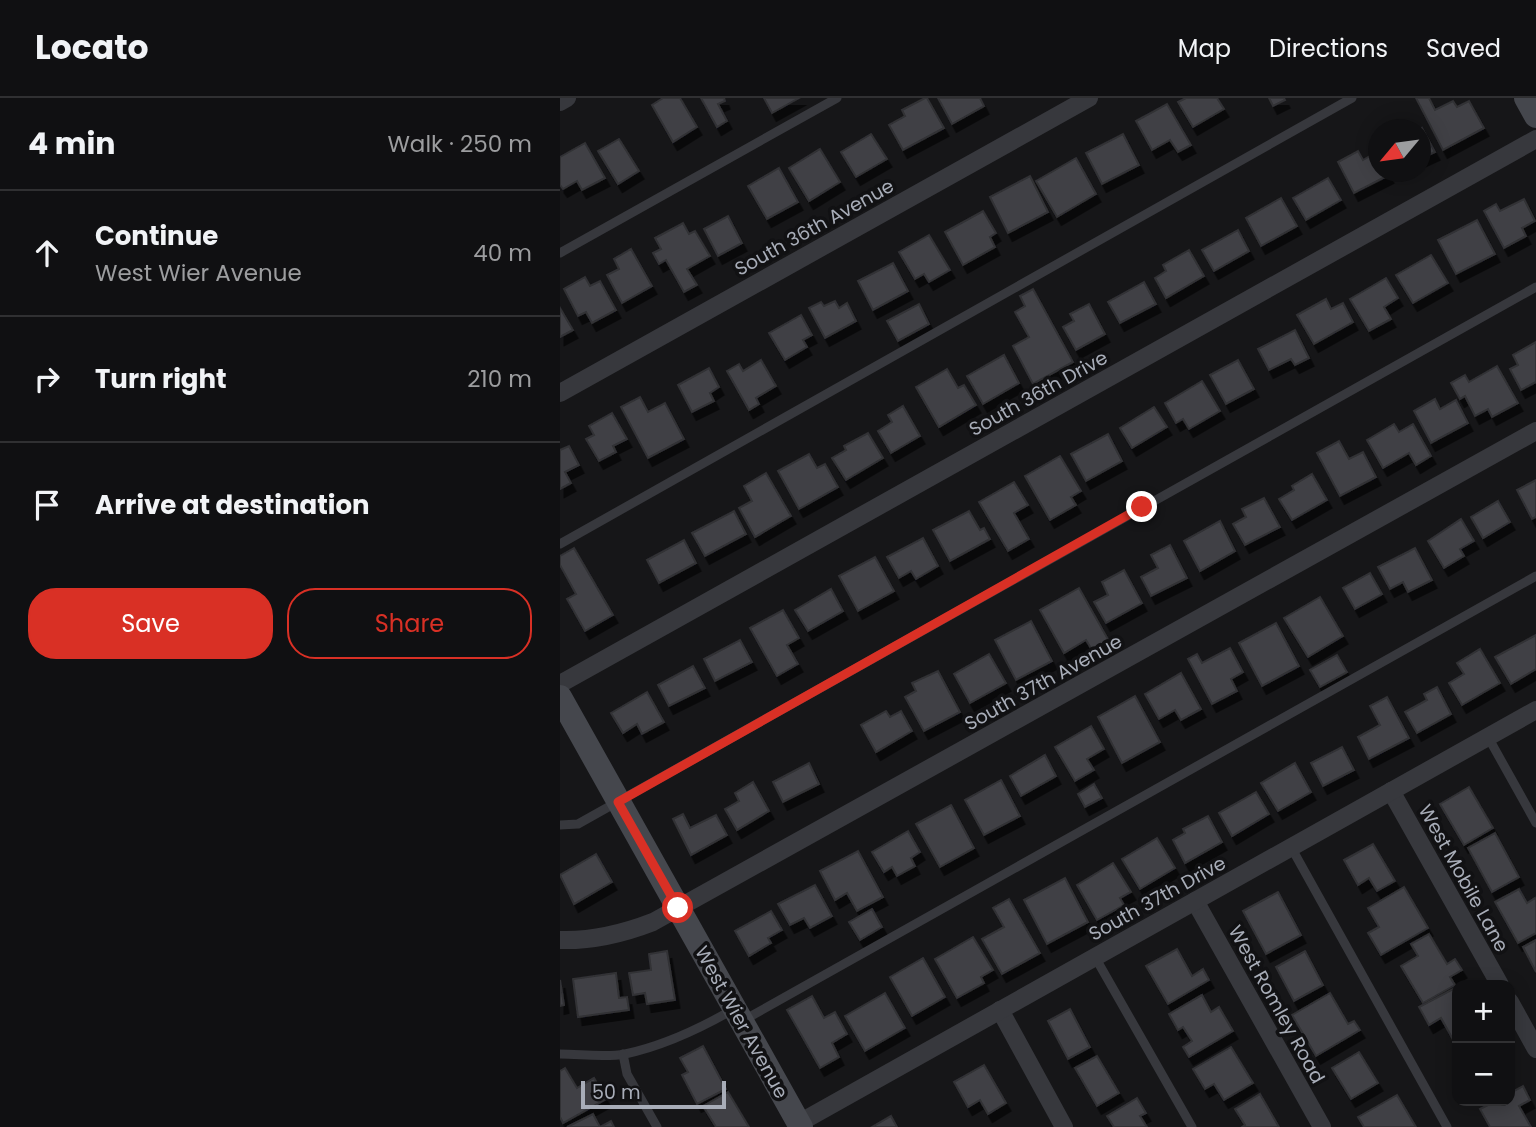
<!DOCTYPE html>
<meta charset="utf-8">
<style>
:root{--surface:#101012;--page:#1e1e20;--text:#f1f3f6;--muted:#9c9d9f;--line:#303032;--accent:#d93025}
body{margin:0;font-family:Poppins,sans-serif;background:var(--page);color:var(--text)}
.controls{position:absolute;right:21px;bottom:21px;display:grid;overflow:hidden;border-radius:14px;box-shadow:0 4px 18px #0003}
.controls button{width:63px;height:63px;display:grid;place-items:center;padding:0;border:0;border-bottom:2px solid var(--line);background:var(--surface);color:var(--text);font:35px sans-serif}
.compass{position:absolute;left:808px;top:21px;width:63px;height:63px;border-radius:50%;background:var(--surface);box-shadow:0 4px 18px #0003;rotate:241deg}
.scale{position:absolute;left:21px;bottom:18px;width:145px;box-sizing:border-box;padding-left:7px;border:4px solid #a8adb8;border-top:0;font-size:19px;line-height:24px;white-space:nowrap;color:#a8adb8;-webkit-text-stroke:5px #111113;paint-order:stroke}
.stop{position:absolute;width:21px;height:21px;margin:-16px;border:5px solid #d93025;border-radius:50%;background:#fff}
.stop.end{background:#d93025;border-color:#fff;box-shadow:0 2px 7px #0008}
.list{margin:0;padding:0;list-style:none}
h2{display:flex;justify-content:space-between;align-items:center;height:91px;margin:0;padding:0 28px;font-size:30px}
h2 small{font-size:23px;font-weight:400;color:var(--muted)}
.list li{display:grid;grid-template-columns:46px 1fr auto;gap:21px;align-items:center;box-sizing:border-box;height:126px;padding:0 28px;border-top:2px solid var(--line)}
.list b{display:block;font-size:26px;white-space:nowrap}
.list p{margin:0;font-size:23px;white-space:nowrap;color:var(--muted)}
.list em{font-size:23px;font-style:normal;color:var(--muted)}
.actions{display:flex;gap:14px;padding:21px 28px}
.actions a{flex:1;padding:16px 0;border:2px solid var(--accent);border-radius:28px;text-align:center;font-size:24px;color:var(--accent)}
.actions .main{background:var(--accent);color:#fff}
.icon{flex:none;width:38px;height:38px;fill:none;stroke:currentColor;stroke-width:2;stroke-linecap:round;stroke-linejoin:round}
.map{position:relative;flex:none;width:976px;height:1029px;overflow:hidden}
header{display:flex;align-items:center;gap:42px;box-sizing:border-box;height:98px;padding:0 35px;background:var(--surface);border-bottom:2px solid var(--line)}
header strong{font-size:33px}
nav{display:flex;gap:38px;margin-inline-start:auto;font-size:24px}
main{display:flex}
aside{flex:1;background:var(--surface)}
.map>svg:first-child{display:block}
.building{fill:#404145;stroke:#303034;stroke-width:2;filter:url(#shadow)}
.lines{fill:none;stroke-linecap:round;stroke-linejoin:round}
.lane{stroke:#37383d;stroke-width:9}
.street{stroke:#37383d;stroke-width:18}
.secondary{stroke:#45474d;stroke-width:24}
.route{stroke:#d93025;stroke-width:9}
.labels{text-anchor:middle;stroke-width:7;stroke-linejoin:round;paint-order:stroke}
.street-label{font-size:19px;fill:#a8adb8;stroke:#111113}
</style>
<header>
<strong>Locato</strong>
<nav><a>Map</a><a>Directions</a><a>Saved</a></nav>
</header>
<main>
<aside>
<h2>4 min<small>Walk · 250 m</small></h2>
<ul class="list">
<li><svg class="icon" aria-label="ahead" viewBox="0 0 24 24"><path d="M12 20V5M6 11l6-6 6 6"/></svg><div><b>Continue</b><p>West Wier Avenue</p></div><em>40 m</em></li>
<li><svg class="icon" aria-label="right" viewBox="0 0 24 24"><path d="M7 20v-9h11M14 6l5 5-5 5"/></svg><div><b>Turn right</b></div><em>210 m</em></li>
<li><svg class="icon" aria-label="arrive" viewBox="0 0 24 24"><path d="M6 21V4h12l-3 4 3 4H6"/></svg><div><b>Arrive at destination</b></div></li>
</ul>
<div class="actions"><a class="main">Save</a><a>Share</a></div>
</aside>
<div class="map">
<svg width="976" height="1029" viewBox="0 0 976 1029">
<defs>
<filter id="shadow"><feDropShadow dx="4.5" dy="8" stdDeviation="0" flood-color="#0009"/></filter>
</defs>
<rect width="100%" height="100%" fill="#161618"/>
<!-- building -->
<g class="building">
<path d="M103 0H120L137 29 113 44 92 7Z"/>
<path d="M141 0H164L165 3 158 6 167 23 157 29Z"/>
<path d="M204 0H239L212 15Z"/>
<path d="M365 0H367L384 30 343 52 329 27 345 18 342 12Z"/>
<path d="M378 0H420L424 8 392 26Z"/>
<path d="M626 0H657L664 11 633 29 618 4Z"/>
<path d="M709 0H724L725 2 713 8Z"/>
<path d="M856 0H869L875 12 893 3 897 9 909 3 924 30 883 52Z"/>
<path d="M607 6 631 47 618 54 610 42 592 52 576 23Z"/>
<path d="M862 30 875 54 860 61V32Z"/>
<path d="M311 36 327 61 296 79 281 54Z"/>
<path d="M563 36 579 67 542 86 526 55Z"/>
<path d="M59 41 79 73 58 86 38 53Z"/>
<path d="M25 45 45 80 22 92 17 83 3 91 0 87V59Z"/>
<path d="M260 51 280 84 249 103 229 70Z"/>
<path d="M798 53 803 62 817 54 818 74H827L829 77 794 95 778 64Z"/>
<path d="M516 60 536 96 497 119 476 83Z"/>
<path d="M219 70 238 104 207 121 188 88Z"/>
<path d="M470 78 488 114 448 135 430 99Z"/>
<path d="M768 80 781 102 746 122 733 100Z"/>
<path d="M721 100 737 128 701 148 686 120Z"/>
<path d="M964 101 975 123 962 130 966 138 944 150 924 113 936 106 940 113Z"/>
<path d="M423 113 436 135 430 139 435 149 403 167 385 134Z"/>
<path d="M168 118 182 145 158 158 144 131Z"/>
<path d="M917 122 935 156 896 176 878 142Z"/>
<path d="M123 125 129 136 135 133 150 158 127 171 137 187 124 194 106 162 99 166 93 155 101 151 95 140Z"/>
<path d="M678 132 689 153 654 173 642 152Z"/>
<path d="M369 137 390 172 369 184 364 176 355 181 339 154Z"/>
<path d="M71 151 92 188 62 205 47 177 59 171 54 161Z"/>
<path d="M629 152 644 178 606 200 595 180 606 173 603 167Z"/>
<path d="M871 157 888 185 853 205 836 177Z"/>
<path d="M333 165 348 193 313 212 298 183Z"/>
<path d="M25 179 30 188 40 183 56 212 32 225 26 214 18 218 4 191Z"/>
<path d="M826 180 838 200 824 209 831 221 809 233 790 201Z"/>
<path d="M584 184 596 206 560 225 548 204Z"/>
<path d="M473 191 513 264 473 286 453 248 469 239 455 214 465 208 460 198Z"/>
<path d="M766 201 771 211 783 205 793 224 754 246 737 217Z"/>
<path d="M275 203 279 210 287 205 296 223 265 240 249 210 261 204 264 208Z"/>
<path d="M359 206 369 226 338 243 327 223Z"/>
<path d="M529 206 545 236 516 252 503 229 514 223 510 216Z"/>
<path d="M0 210 13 232 0 239Z"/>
<path d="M241 217 252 237 243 242 247 249 225 262 209 235Z"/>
<path d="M735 232 749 260 735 267 731 261 709 272 698 251Z"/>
<path d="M976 244V284L961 292 950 271 958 267 953 257Z"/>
<path d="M444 257 459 285 423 306 407 278Z"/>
<path d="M201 262 216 288 196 300 199 306 189 312 167 273 179 266 183 273Z"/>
<path d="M678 262 694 291 666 306 650 277Z"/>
<path d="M937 268 958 305 932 319 928 311 915 318 905 298 900 301 891 285 905 277 909 284Z"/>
<path d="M149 270 159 289 150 295 154 303 132 314 118 287Z"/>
<path d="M387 271 398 290 404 287 416 307 379 329 356 289Z"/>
<path d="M642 283 660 313 629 331 623 321 616 325 605 305Z"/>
<path d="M80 299 88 314 105 305 124 341 88 360 61 309Z"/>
<path d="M875 301 880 311 896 302 908 325 871 345 854 313Z"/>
<path d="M343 308 360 338 331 355 318 333 332 324 328 317Z"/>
<path d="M594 309 607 329 572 350 560 330Z"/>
<path d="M52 315 67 341 53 348 56 354 39 363 26 341 34 337 29 328Z"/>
<path d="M834 326 839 334 853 326 871 358 856 367 849 355 823 370 807 342Z"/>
<path d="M308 335 323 360 286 382 272 360 286 352 284 348Z"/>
<path d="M548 336 562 363 526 383 511 356Z"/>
<path d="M779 343 789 361 803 354 816 379 780 398 757 355Z"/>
<path d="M9 348 19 367 5 374 11 385 0 391V352Z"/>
<path d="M249 356 257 370 265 366 278 389 239 411 218 373Z"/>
<path d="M500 358 521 393 511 399 516 407 490 422 465 378Z"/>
<path d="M206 375 231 418 195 439 179 410 192 403 184 388Z"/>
<path d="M752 376 767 402 732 422 719 401 734 392 732 388Z"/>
<path d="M976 382V419L972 421 957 392Z"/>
<path d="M454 384 468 407 454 415 469 441 448 453 419 404Z"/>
<path d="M704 400 720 429 685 447 673 426 686 419 682 411Z"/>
<path d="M938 403 950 424 923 440 911 419Z"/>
<path d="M174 413 186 436 145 458 132 435Z"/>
<path d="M409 413 420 432 424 430 430 441 390 463 373 432Z"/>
<path d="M901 421 914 443 900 451 904 458 884 470 868 443Z"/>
<path d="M660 423 675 453 640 473 624 443Z"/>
<path d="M363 440 378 468 356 481 351 473 339 480 327 459Z"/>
<path d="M124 442 136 465 99 485 87 462Z"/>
<path d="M610 447 627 480 591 498 581 479 598 470 591 457Z"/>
<path d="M14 450 53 517 25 533 7 501 16 496 0 467V458Z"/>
<path d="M855 450 872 482 848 494 843 484 830 491 818 469Z"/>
<path d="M315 459 334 493 298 513 279 478Z"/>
<path d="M564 472 582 505 546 525 534 504 548 497 542 484Z"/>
<path d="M810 475 822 496 795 511 783 490Z"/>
<path d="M519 490 549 543 532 552 526 542 504 555 480 512Z"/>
<path d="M271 491 283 513 248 533 235 512Z"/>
<path d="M760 499 783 538 748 559 724 520Z"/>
<path d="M223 512 239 540 227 547 238 566 217 578 190 530Z"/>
<path d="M471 523 492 563 456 582 435 542Z"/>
<path d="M716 525 739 568 702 588 679 545Z"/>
<path d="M976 537V571L951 586 935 559Z"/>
<path d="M180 542 192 564 155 583 144 561Z"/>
<path d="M670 550 683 574 671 581 677 593 652 606 628 561 637 556 642 565Z"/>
<path d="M920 551 940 585 902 607 889 585 904 576 897 565Z"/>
<path d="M429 556 446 585 410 605 394 576Z"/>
<path d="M777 557 787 574 760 589 750 572Z"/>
<path d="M133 568 145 590 109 608 98 587Z"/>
<path d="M378 573 400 614 364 633 345 599 356 593 352 585Z"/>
<path d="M621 575 641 611 621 622 615 612 599 621 585 596Z"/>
<path d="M877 589 891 616 857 635 845 614 867 602 864 596Z"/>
<path d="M87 594 104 624 82 636 77 626 63 635 51 615Z"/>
<path d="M575 598 600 644 562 665 538 619Z"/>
<path d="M827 599 849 640 809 661 798 639 820 627 810 608Z"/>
<path d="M326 613 330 619 341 613 352 633 316 654 301 627Z"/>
<path d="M531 628 544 651 527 661 534 672 515 683 495 649Z"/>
<path d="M782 649 794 672 763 688 751 665Z"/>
<path d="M485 657 496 678 461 698 450 678Z"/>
<path d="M249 665 259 686 223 704 213 684Z"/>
<path d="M735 665 751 694 718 713 701 685Z"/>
<path d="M441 682 460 718 424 737 405 702Z"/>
<path d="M193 684 209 713 177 732 165 711 179 703 175 695Z"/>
<path d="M534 686 542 700 525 709 518 696Z"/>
<path d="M909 689 933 730 904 747 880 706Z"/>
<path d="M696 694 709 716 672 738 659 715Z"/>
<path d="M391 707 414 750 380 769 356 726Z"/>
<path d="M123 716 130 730 156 717 167 737 131 757 113 721Z"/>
<path d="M648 718 662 744 625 765 613 742 625 735 623 731Z"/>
<path d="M348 733 360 754 351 760 355 768 337 778 332 769 324 774 312 754Z"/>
<path d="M935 735 959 779 932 794 908 750Z"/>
<path d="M597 740 615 770 580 791 562 761Z"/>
<path d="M813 746 835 783 817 793 809 780 798 787 784 762Z"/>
<path d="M298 753 323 799 297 813 287 795 275 802 260 773Z"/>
<path d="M36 756 52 784 14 806 0 777Z"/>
<path d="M553 765 571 794 560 800 564 807 537 822 517 787Z"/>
<path d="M505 780 528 824 487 846 464 802Z"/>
<path d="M255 787 272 818 250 830 244 820 230 827 218 806Z"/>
<path d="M844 789 868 830 821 857 808 835 819 829 808 810Z"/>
<path d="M959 791 967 805 975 800 976 802V835L958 845 935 804Z"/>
<path d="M718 794 741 837 706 856 683 813Z"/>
<path d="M449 801 480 855 442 876 422 841 444 829 433 810Z"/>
<path d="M312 811 322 829 300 842 289 824Z"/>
<path d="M211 813 222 832 208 840 211 845 189 858 175 833Z"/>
<path d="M869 836 887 866 895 861 902 872 890 879 895 887 863 905 841 868 858 858 851 846Z"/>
<path d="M413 839 433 872 421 879 424 885 397 900 375 861Z"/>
<path d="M976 842V874L963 849Z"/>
<path d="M617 851 632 878 643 871 649 882 608 906 586 868Z"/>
<path d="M107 853 115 902 87 906 85 895 73 897 69 875 91 872 89 856Z"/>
<path d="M745 853 763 887 734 903 716 869Z"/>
<path d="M363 860 385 899 352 918 330 879Z"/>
<path d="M56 875 59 900 67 899 69 912 18 919 13 881Z"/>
<path d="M0 882 4 907 0 908Z"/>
<path d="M897 889V946L896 947 881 920 869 927 859 909Z"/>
<path d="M325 895 345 930 305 953 285 918Z"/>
<path d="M770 895 788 926 794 923 800 932 756 958 732 917Z"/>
<path d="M642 897 651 914 659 909 673 933 629 959 623 949 632 943 623 929 618 932 609 916Z"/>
<path d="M252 898 264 920 275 914 287 936 272 945 279 959 260 970 227 912Z"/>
<path d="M510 911 530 949 508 961 488 923Z"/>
<path d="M143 948 166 991 137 1006 122 977 128 974 120 960Z"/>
<path d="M671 949 693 985 664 1002 654 986 645 991 633 971Z"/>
<path d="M799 954 818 985 791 1001 772 970Z"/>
<path d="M537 958 559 995 537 1008 515 970Z"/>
<path d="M424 967 446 1005 428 1016 420 1002 408 1009 394 984Z"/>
<path d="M5 970 17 990 34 980 46 1001 3 1025 0 1019V973Z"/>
<path d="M963 988 970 1002 959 1008 971 1029H930L920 1011 936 1003H950V995Z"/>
<path d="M168 994 189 1029H156L143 1008Z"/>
<path d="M700 996 719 1029H682L685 1027 675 1011Z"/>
<path d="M837 997 856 1029H804L798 1019Z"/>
<path d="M577 1000 586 1015 580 1018 587 1029H554L547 1018Z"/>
<path d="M33 1016 40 1029 51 1023 54 1029H7Z"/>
<path d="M331 1018 337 1029H312Z"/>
</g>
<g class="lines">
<!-- lane -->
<g class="lane">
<path d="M0 155 277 0"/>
<path d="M0 446 792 0"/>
<path d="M928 639 976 725"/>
<path d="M0 727 18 726 976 189"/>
<path d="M731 749 887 1029"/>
<path d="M535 859 632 1029"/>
<path d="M184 922 976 478"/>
<path d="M0 956C20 956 45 960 65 956 103 948 141 930 174 911"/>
<path d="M63 956 67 976 97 1029"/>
</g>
<!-- street -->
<g class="street">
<path d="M0 4 7 0"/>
<path d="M0 295 529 0"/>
<path d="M0 586 976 41"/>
<path d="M831 693 940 887"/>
<path d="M635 803 762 1029"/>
<path d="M0 842C33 843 62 836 93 824L976 333"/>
<path d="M950 904 976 951"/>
<path d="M440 912 504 1029"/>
<path d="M239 1025 976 612"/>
</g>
<!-- secondary -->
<g class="secondary">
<path d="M966 0 976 18"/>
<path d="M0 599 241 1029"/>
</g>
</g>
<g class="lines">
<!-- route -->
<path class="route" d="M118 810 58 704 582 409"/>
</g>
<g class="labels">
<!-- street labels -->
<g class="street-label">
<text transform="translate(254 129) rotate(-29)" y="7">South 36th Avenue</text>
<text transform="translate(478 295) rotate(-29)" y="7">South 36th Drive</text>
<text transform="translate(483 584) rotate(-29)" y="7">South 37th Avenue</text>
<text transform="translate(904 780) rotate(61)" y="7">West Mobile Lane</text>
<text transform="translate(597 800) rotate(-29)" y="7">South 37th Drive</text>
<text transform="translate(717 906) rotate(61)" y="7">West Romley Road</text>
<text transform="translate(182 924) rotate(61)" y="7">West Wier Avenue</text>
</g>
</g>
</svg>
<div class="controls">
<button>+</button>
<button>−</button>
</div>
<svg class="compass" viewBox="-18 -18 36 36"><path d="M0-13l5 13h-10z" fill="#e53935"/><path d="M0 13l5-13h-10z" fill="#9c9d9f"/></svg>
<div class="scale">50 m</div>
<div class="stop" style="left:118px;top:810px"></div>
<div class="stop end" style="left:582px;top:409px"></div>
</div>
</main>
